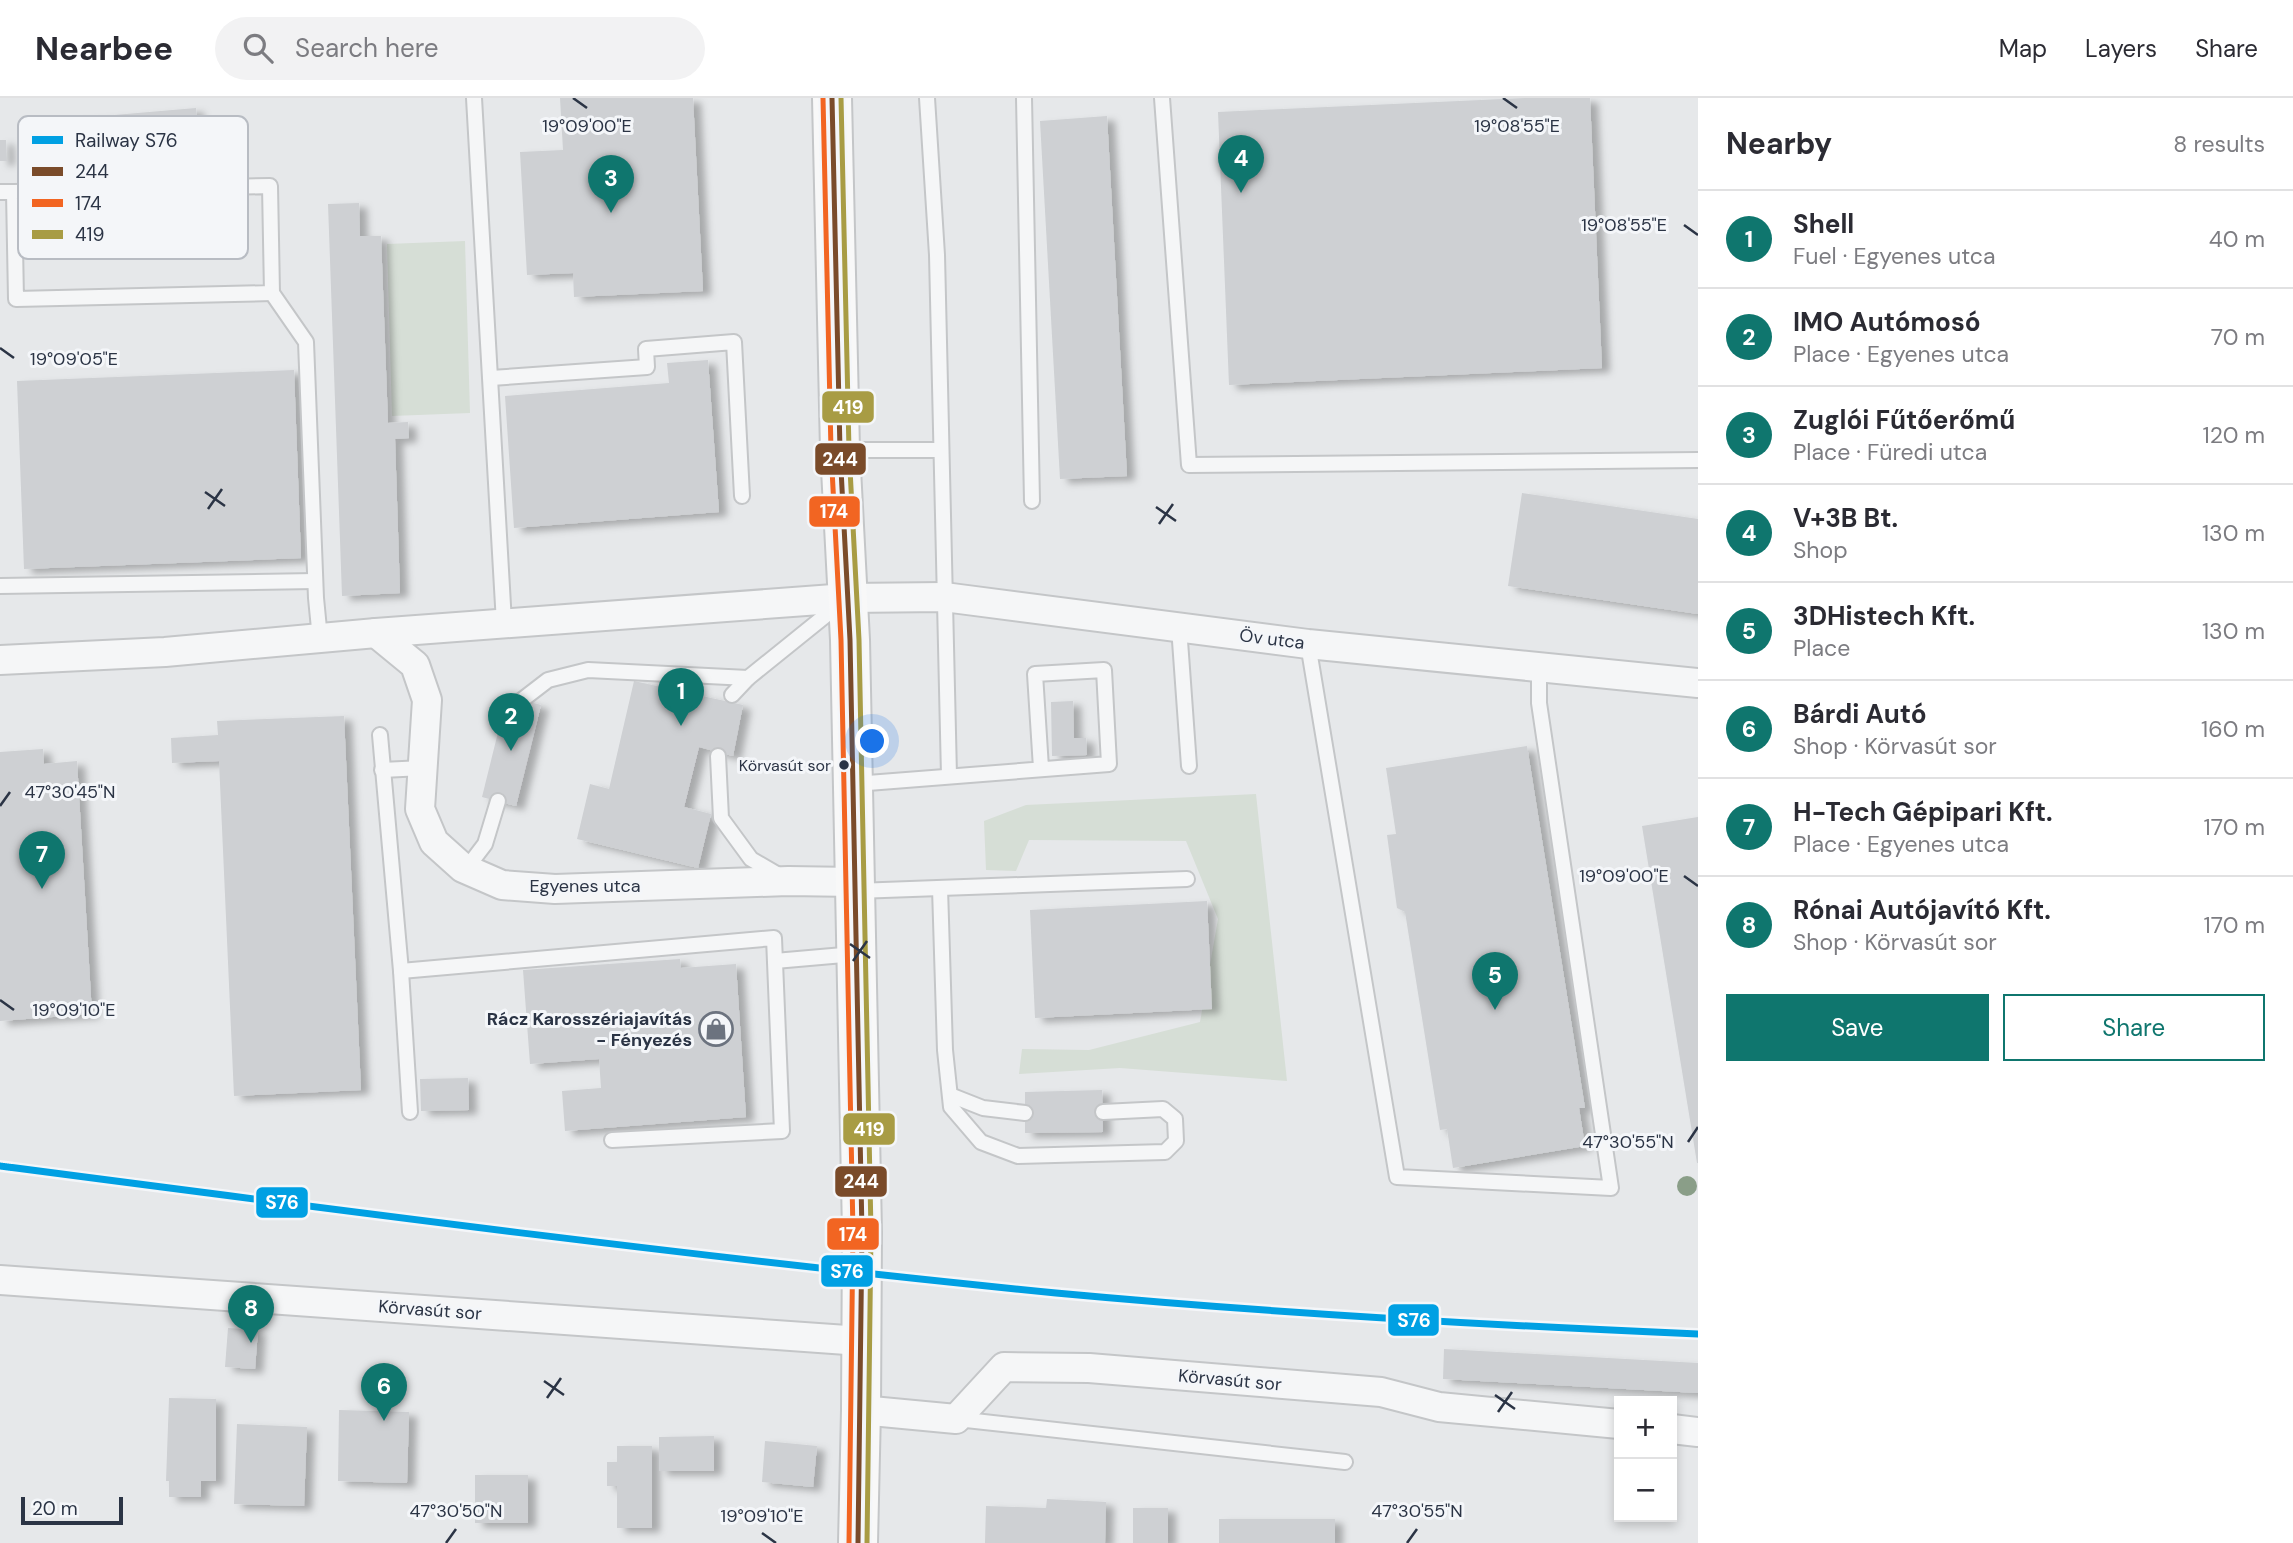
<!DOCTYPE html>
<meta charset="utf-8">
<style>
:root{--surface:#fff;--page:#f2f2f3;--text:#2b2b33;--muted:#7c7c81;--line:#e1e1e2;--accent:#0f766e}
body{margin:0;font-family:"DM Sans",sans-serif;background:var(--page);color:var(--text)}
.controls{position:absolute;right:21px;bottom:21px;display:grid;overflow:hidden;border-radius:0px;box-shadow:0 4px 10px #0003}
.controls button{width:63px;height:63px;display:grid;place-items:center;padding:0;border:0;border-bottom:2px solid var(--line);background:var(--surface);color:var(--text);font:35px sans-serif}
.scale{position:absolute;left:21px;bottom:18px;width:102px;box-sizing:border-box;padding-left:7px;border:4px solid #2b3445;border-top:0;font-size:19px;line-height:24px;white-space:nowrap;color:#2b3445;-webkit-text-stroke:5px #f4f6f9;paint-order:stroke}
.you{position:absolute;left:873px;top:644px;width:24px;height:24px;margin:-18px;border:5px solid #fff;border-radius:50%;background:#1a73e8;box-shadow:0 0 0 10px #1a73e833}
.badge{display:grid;place-items:center;width:46px;height:46px;border-radius:50%;background:var(--accent);color:#fff;font-size:23px;font-weight:700}
.pin{position:absolute;translate:-50% -58px;filter:drop-shadow(0 2px 4px #0008)}
.pin::after{content:'';position:absolute;top:37px;width:24px;height:21px;background:inherit;clip-path:polygon(0 0,100% 0,50% 100%)}
.list{margin:0;padding:0;list-style:none}
h2{display:flex;justify-content:space-between;align-items:center;height:91px;margin:0;padding:0 28px;font-size:30px}
h2 small{font-size:23px;font-weight:400;color:var(--muted)}
.list li{display:grid;grid-template-columns:46px 1fr auto;gap:21px;align-items:center;box-sizing:border-box;height:98px;padding:0 28px;border-top:2px solid var(--line)}
.list b{display:block;font-size:26px;white-space:nowrap}
.list p{margin:0;font-size:23px;white-space:nowrap;color:var(--muted)}
.list em{font-size:23px;font-style:normal;color:var(--muted)}
.actions{display:flex;gap:14px;padding:21px 28px}
.actions a{flex:1;padding:16px 0;border:2px solid var(--accent);border-radius:0px;text-align:center;font-size:24px;color:var(--accent)}
.actions .main{background:var(--accent);color:#fff}
.icon{flex:none;width:38px;height:38px;fill:none;stroke:currentColor;stroke-width:2;stroke-linecap:round;stroke-linejoin:round}
.map{position:relative;flex:none;width:1698px;height:1445px;overflow:hidden}
header{display:flex;align-items:center;gap:42px;box-sizing:border-box;height:98px;padding:0 35px;background:var(--surface);border-bottom:2px solid var(--line)}
header strong{font-size:33px}
nav{display:flex;gap:38px;margin-inline-start:auto;font-size:24px}
.search{width:490px;height:63px;background:var(--page);display:flex;align-items:center;gap:18px;box-sizing:border-box;padding:0 24px;border-radius:38px;color:var(--muted);font-size:26px}
main{display:flex}
aside{flex:1;background:var(--surface)}
.map>svg:first-child{display:block}
.green{fill:#d6ded6}
.building{fill:#ced0d3;filter:url(#shadow)}
.lines{fill:none;stroke-linecap:round;stroke-linejoin:round}
.lane-casing{stroke:#c4c6c8;stroke-width:18}
.street-casing{stroke:#c4c6c8;stroke-width:32}
.secondary-casing{stroke:#c4c6c8;stroke-width:42}
.lane{stroke:#f5f6f7;stroke-width:14}
.street{stroke:#f5f6f7;stroke-width:28}
.secondary{stroke:#f8f8f8;stroke-width:38}
.bus-1-casing{stroke:#f4f6f9;stroke-width:10}
.bus-2-casing{stroke:#f4f6f9;stroke-width:10}
.bus-3-casing{stroke:#f4f6f9;stroke-width:10}
.bus-1{stroke:#7a4b2a;stroke-width:5}
.bus-2{stroke:#f26522;stroke-width:5}
.bus-3{stroke:#a89c44;stroke-width:5}
.rail-1-casing{stroke:#f4f6f9;stroke-width:12}
.rail-1{stroke:#00a0e3;stroke-width:7}
.tree{fill:#8a9e88}
.ticks{fill:none;stroke:#2b3445;stroke-width:2.5}
.bus-dot{fill:#2b3445;stroke:#f4f6f9;stroke-width:2.5}
.labels{text-anchor:middle;stroke-width:6;stroke-linejoin:round;paint-order:stroke}
.bus-label{font-size:16px;fill:#2b3445;stroke:#f4f6f9;text-anchor:end}
.street-label{font-size:18px;fill:#2b3445;stroke:#f4f6f9}
.poi-label{font-size:18px;font-weight:bold;fill:#2b3445;stroke:#f4f6f9;text-anchor:end}
.key{fill:#f4f6f9;stroke:#b8bcc3;stroke-width:2}
.key-label{font-size:19px;fill:#2b3445}
.ticks-label{font-size:18px;text-anchor:middle;fill:#2b3445;stroke:#f4f6f9;stroke-width:6;stroke-linejoin:round;paint-order:stroke}
.line-badge{stroke:#f4f6f9;stroke-width:2.5}
.badge-label{font-size:19px;text-anchor:middle;font-weight:bold;fill:#fff}
</style>
<header>
<strong>Nearbee</strong>
<div class="search"><svg class="icon" aria-label="search" viewBox="0 0 24 24"><circle cx="10" cy="10" r="6"/><path d="M15 15l6 6"/></svg>Search here</div>
<nav><a>Map</a><a>Layers</a><a>Share</a></nav>
</header>
<main>
<div class="map">
<svg width="1698" height="1445" viewBox="0 0 1698 1445">
<defs>
<filter id="shadow"><feDropShadow dx="8" dy="4.5" stdDeviation="3.5" flood-color="#0004"/></filter>
</defs>
<rect width="100%" height="100%" fill="#e6e8ea"/>
<!-- green -->
<g class="green">
<path d="M465 143 470 315 392 318 387 146Z"/>
<path d="M1256 696 1287 983 1120 970 1019 976 1022 951 1089 952 1200 924 1218 821 1186 743 1029 742 1016 773 986 772 984 723 1026 707Z"/>
</g>
<!-- building -->
<g class="building">
<path d="M560 0H693L703 193 574 199 573 175 527 177 520 54 563 52Z"/>
<path d="M1525 0H1590L1602 270 1229 287 1218 14Z"/>
<path d="M196 10 199 47 47 60 44 23Z"/>
<path d="M1107 18 1127 378 1060 381 1040 23Z"/>
<path d="M0 42H6L7 63H0Z"/>
<path d="M359 105 360 138H381L388 325 408 324 409 340 395 341 400 495 342 498 328 106Z"/>
<path d="M708 262 719 414 514 430 505 298 669 285 667 265Z"/>
<path d="M294 272 301 460 24 471 17 283Z"/>
<path d="M1522 395 1698 421V516L1508 488Z"/>
<path d="M634 583 743 607 733 658 699 649 684 709 711 716 698 770 577 741 590 686 609 691Z"/>
<path d="M507 598 541 607 516 708 482 699Z"/>
<path d="M1073 603 1074 640H1086L1087 657 1052 658 1051 604Z"/>
<path d="M344 618 361 992 234 998 219 663 172 665 171 640 218 637 217 623Z"/>
<path d="M1527 648 1585 1010H1579L1585 1048 1453 1070 1447 1031 1440 1032 1405 814 1397 810 1387 737 1396 736 1386 670Z"/>
<path d="M43 651 44 666 77 663 92 916 0 923V654Z"/>
<path d="M1698 719V1065H1697L1642 728Z"/>
<path d="M1207 803 1212 911 1035 920 1030 812Z"/>
<path d="M680 861 681 870 736 866 746 1019 565 1033 562 993 601 990 599 961 530 966 523 872Z"/>
<path d="M468 980 469 1012 421 1013 420 981Z"/>
<path d="M1102 992 1103 1034 1025 1035V994Z"/>
<path d="M228 1230 258 1232 255 1271 225 1269Z"/>
<path d="M1444 1251 1698 1265V1295L1443 1281Z"/>
<path d="M169 1300 216 1301V1383H201V1399H169V1383H166Z"/>
<path d="M339 1312 409 1314 407 1385 338 1383Z"/>
<path d="M237 1326 307 1329 304 1408 234 1406Z"/>
<path d="M714 1338V1373H659V1339Z"/>
<path d="M765 1343 817 1348 813 1389 762 1384Z"/>
<path d="M617 1348H652V1430H617V1388H607V1364H617Z"/>
<rect x="475" y="1377" width="53" height="48"/>
<path d="M1047 1401 1106 1404 1105 1445H985L986 1408 1046 1410Z"/>
<rect x="1133" y="1410" width="35" height="35"/>
<rect x="1219" y="1421" width="116" height="24"/>
</g>
<g class="lines">
<!-- lane casing -->
<g class="lane-casing">
<g id="lane">
<path d="M474 0 504 525"/>
<path d="M927 0 937 157 949 678"/>
<path d="M1024 0 1032 403"/>
<path d="M1162 0 1189 367 1698 362"/>
<path d="M0 94H14L270 88 272 195 16 201 14 94"/>
<path d="M272 195 306 244 316 500 320 541"/>
<path d="M491 280 647 269 646 251 734 244 742 398"/>
<path d="M841 352H941"/>
<path d="M0 488 315 483"/>
<path d="M1179 529 1189 668"/>
<path d="M1308 546 1397 1079 1611 1090 1539 605V569"/>
<path d="M732 597 748 580 841 505"/>
<path d="M522 602 548 582 588 572 748 580"/>
<path d="M380 637 401 873 410 1014"/>
<path d="M718 658 721 720 751 761 782 779"/>
<path d="M382 672 423 670"/>
<path d="M855 686 1109 666 1104 572 1035 576 1041 670"/>
<path d="M466 771 485 746 498 703"/>
<path d="M940 790 945 952 951 1009 981 1044 1018 1058 1165 1054 1176 1043 1175 1021 1163 1011 1103 1014"/>
<path d="M856 793 1187 781"/>
<path d="M775 863 855 856"/>
<path d="M401 873 774 840 782 1033 612 1042"/>
<path d="M950 997 983 1010 1025 1015"/>
<path d="M957 1321 1345 1364"/>
</g>
</g>
<!-- street casing -->
<g class="street-casing">
<g id="street">
<path d="M376 535 415 567 427 602 420 711 434 744 463 770 502 787 555 791 788 783 855 784"/>
<path d="M0 562 165 554 376 535 847 500 944 499 1308 546 1698 585"/>
<path d="M0 1182 861 1243"/>
<path d="M861 1312 956 1321 1004 1269 1089 1270 1381 1294 1439 1309 1619 1326"/>
<path d="M1672 1331 1698 1334"/>
</g>
</g>
<!-- secondary casing -->
<g class="secondary-casing">
<path id="secondary" d="M832 0 840 352 850 542 862 1134 861 1312 858 1445"/>
</g>
<!-- lane -->
<use href="#lane" class="lane"/>
<!-- street -->
<use href="#street" class="street"/>
<!-- secondary -->
<use href="#secondary" class="secondary"/>
<!-- bus-1 casing -->
<g class="bus-1-casing">
<path id="bus-1" d="M832 0 840 352 850 542 862 1134 858 1445"/>
</g>
<!-- bus-2 casing -->
<g class="bus-2-casing">
<path id="bus-2" d="M823 0 831 352 841 542 853 1134 849 1445"/>
</g>
<!-- bus-3 casing -->
<g class="bus-3-casing">
<path id="bus-3" d="M841 0 849 352 859 542 871 1134 867 1445"/>
</g>
<!-- bus-1 -->
<use href="#bus-1" class="bus-1"/>
<!-- bus-2 -->
<use href="#bus-2" class="bus-2"/>
<!-- bus-3 -->
<use href="#bus-3" class="bus-3"/>
<!-- rail-1 casing -->
<g class="rail-1-casing">
<path id="rail-1" d="M0 1068C352 1114 703 1160 1056 1195 1270 1215 1484 1227 1698 1236"/>
</g>
<!-- rail-1 -->
<use href="#rail-1" class="rail-1"/>
</g>
<!-- trees -->
<circle class="tree" cx="1687" cy="1088" r="10"/>
<!-- ticks -->
<path class="ticks" d="M573 0 587 10M1503 0 1517 10M1684 127 1698 137M0 250 14 260M205 394 225 408M1156 409 1176 423M208 411 222 391M1159 426 1173 406M0 708 10 694M1684 778 1698 788M850 846 870 860M853 863 867 843M0 902 14 912M1688 1044 1698 1029M544 1283 564 1297M1495 1297 1515 1311M547 1300 561 1280M1498 1314 1512 1294M762 1435 776 1445M446 1445 456 1431M1407 1445 1417 1431"/>
<!-- icons -->
<defs>
<g id="shop-ring" transform="scale(1.75)"><circle r="9.5" fill="#f4f6f9" stroke="#6c737f" stroke-width="1.5"/><path d="M-5-2.5h2.3a2.7 3.5 0 0 1 5.4 0H5L5.5 6h-11ZM-1.5-2.5h3a1.5 2.3 0 0 0-3 0Z" fill="#6c737f"/></g>
</defs>
<g fill-rule="evenodd">
<use href="#shop-ring" x="716" y="931"/>
</g>
<!-- markers -->
<circle class="bus-dot" cx="844" cy="667" r="6"/>
<g class="labels">
<!-- bus labels -->
<g class="bus-label">
<text x="831" y="673">Körvasút sor</text>
</g>
<!-- street labels -->
<g class="street-label">
<text transform="translate(1272 541) rotate(7)" y="6">Öv utca</text>
<text x="585" y="794">Egyenes utca</text>
<text transform="translate(430 1212) rotate(4)" y="6">Körvasút sor</text>
<text transform="translate(1230 1282) rotate(5)" y="6">Körvasút sor</text>
</g>
<!-- poi labels -->
<g class="poi-label">
<text x="692" y="927">Rácz Karosszériajavítás<tspan x="692" dy="21">- Fényezés</tspan></text>
</g>
</g>
<!-- legend -->
<rect x="18" y="18" width="230" height="143" rx="10" class="key"/>
<rect x="32" y="38" width="31" height="8" fill="#00a0e3"/>
<rect x="32" y="69" width="31" height="9" fill="#7a4b2a"/>
<rect x="32" y="101" width="31" height="8" fill="#f26522"/>
<rect x="32" y="132" width="31" height="9" fill="#a89c44"/>
<g class="key-label">
<text x="75" y="49">Railway S76</text>
<text x="75" y="80">244</text>
<text x="75" y="112">174</text>
<text x="75" y="143">419</text>
</g>
<g class="ticks-label">
<text x="1517" y="34">19°08'55"E</text>
<text x="587" y="34">19°09'00"E</text>
<text x="1624" y="133">19°08'55"E</text>
<text x="74" y="267">19°09'05"E</text>
<text x="70" y="700">47°30'45"N</text>
<text x="1624" y="784">19°09'00"E</text>
<text x="74" y="918">19°09'10"E</text>
<text x="1628" y="1050">47°30'55"N</text>
<text x="456" y="1419">47°30'50"N</text>
<text x="1417" y="1419">47°30'55"N</text>
<text x="762" y="1424">19°09'10"E</text>
</g>
<g class="line-badge">
<rect x="821" y="292" width="54" height="34" rx="7" fill="#a89c44"/>
<rect x="814" y="344" width="53" height="34" rx="7" fill="#7a4b2a"/>
<rect x="808" y="397" width="53" height="33" rx="7" fill="#f26522"/>
<rect x="842" y="1014" width="54" height="34" rx="7" fill="#a89c44"/>
<rect x="834" y="1067" width="54" height="33" rx="7" fill="#7a4b2a"/>
<rect x="255" y="1088" width="54" height="33" rx="7" fill="#00a0e3"/>
<rect x="826" y="1119" width="54" height="34" rx="7" fill="#f26522"/>
<rect x="820" y="1156" width="54" height="34" rx="7" fill="#00a0e3"/>
<rect x="1387" y="1205" width="53" height="34" rx="7" fill="#00a0e3"/>
</g>
<g class="badge-label">
<text x="848" y="316">419</text>
<text x="840" y="368">244</text>
<text x="834" y="420">174</text>
<text x="869" y="1038">419</text>
<text x="861" y="1090">244</text>
<text x="282" y="1111">S76</text>
<text x="853" y="1143">174</text>
<text x="847" y="1180">S76</text>
<text x="1414" y="1229">S76</text>
</g>
</svg>
<div class="controls">
<button>+</button>
<button>−</button>
</div>
<div class="scale">20 m</div>
<div class="you"></div>
<div class="pin badge" style="left:681px;top:628px">1</div>
<div class="pin badge" style="left:511px;top:653px">2</div>
<div class="pin badge" style="left:611px;top:115px">3</div>
<div class="pin badge" style="left:1241px;top:95px">4</div>
<div class="pin badge" style="left:1495px;top:912px">5</div>
<div class="pin badge" style="left:384px;top:1323px">6</div>
<div class="pin badge" style="left:42px;top:791px">7</div>
<div class="pin badge" style="left:251px;top:1245px">8</div>
</div>
<aside>
<h2>Nearby<small>8 results</small></h2>
<ul class="list">
<li><span class="badge">1</span><div><b>Shell</b><p>Fuel · Egyenes utca</p></div><em>40 m</em></li>
<li><span class="badge">2</span><div><b>IMO Autómosó</b><p>Place · Egyenes utca</p></div><em>70 m</em></li>
<li><span class="badge">3</span><div><b>Zuglói Fűtőerőmű</b><p>Place · Füredi utca</p></div><em>120 m</em></li>
<li><span class="badge">4</span><div><b>V+3B Bt.</b><p>Shop</p></div><em>130 m</em></li>
<li><span class="badge">5</span><div><b>3DHistech Kft.</b><p>Place</p></div><em>130 m</em></li>
<li><span class="badge">6</span><div><b>Bárdi Autó</b><p>Shop · Körvasút sor</p></div><em>160 m</em></li>
<li><span class="badge">7</span><div><b>H-Tech Gépipari Kft.</b><p>Place · Egyenes utca</p></div><em>170 m</em></li>
<li><span class="badge">8</span><div><b>Rónai Autójavító Kft.</b><p>Shop · Körvasút sor</p></div><em>170 m</em></li>
</ul>
<div class="actions"><a class="main">Save</a><a>Share</a></div>
</aside>
</main>
